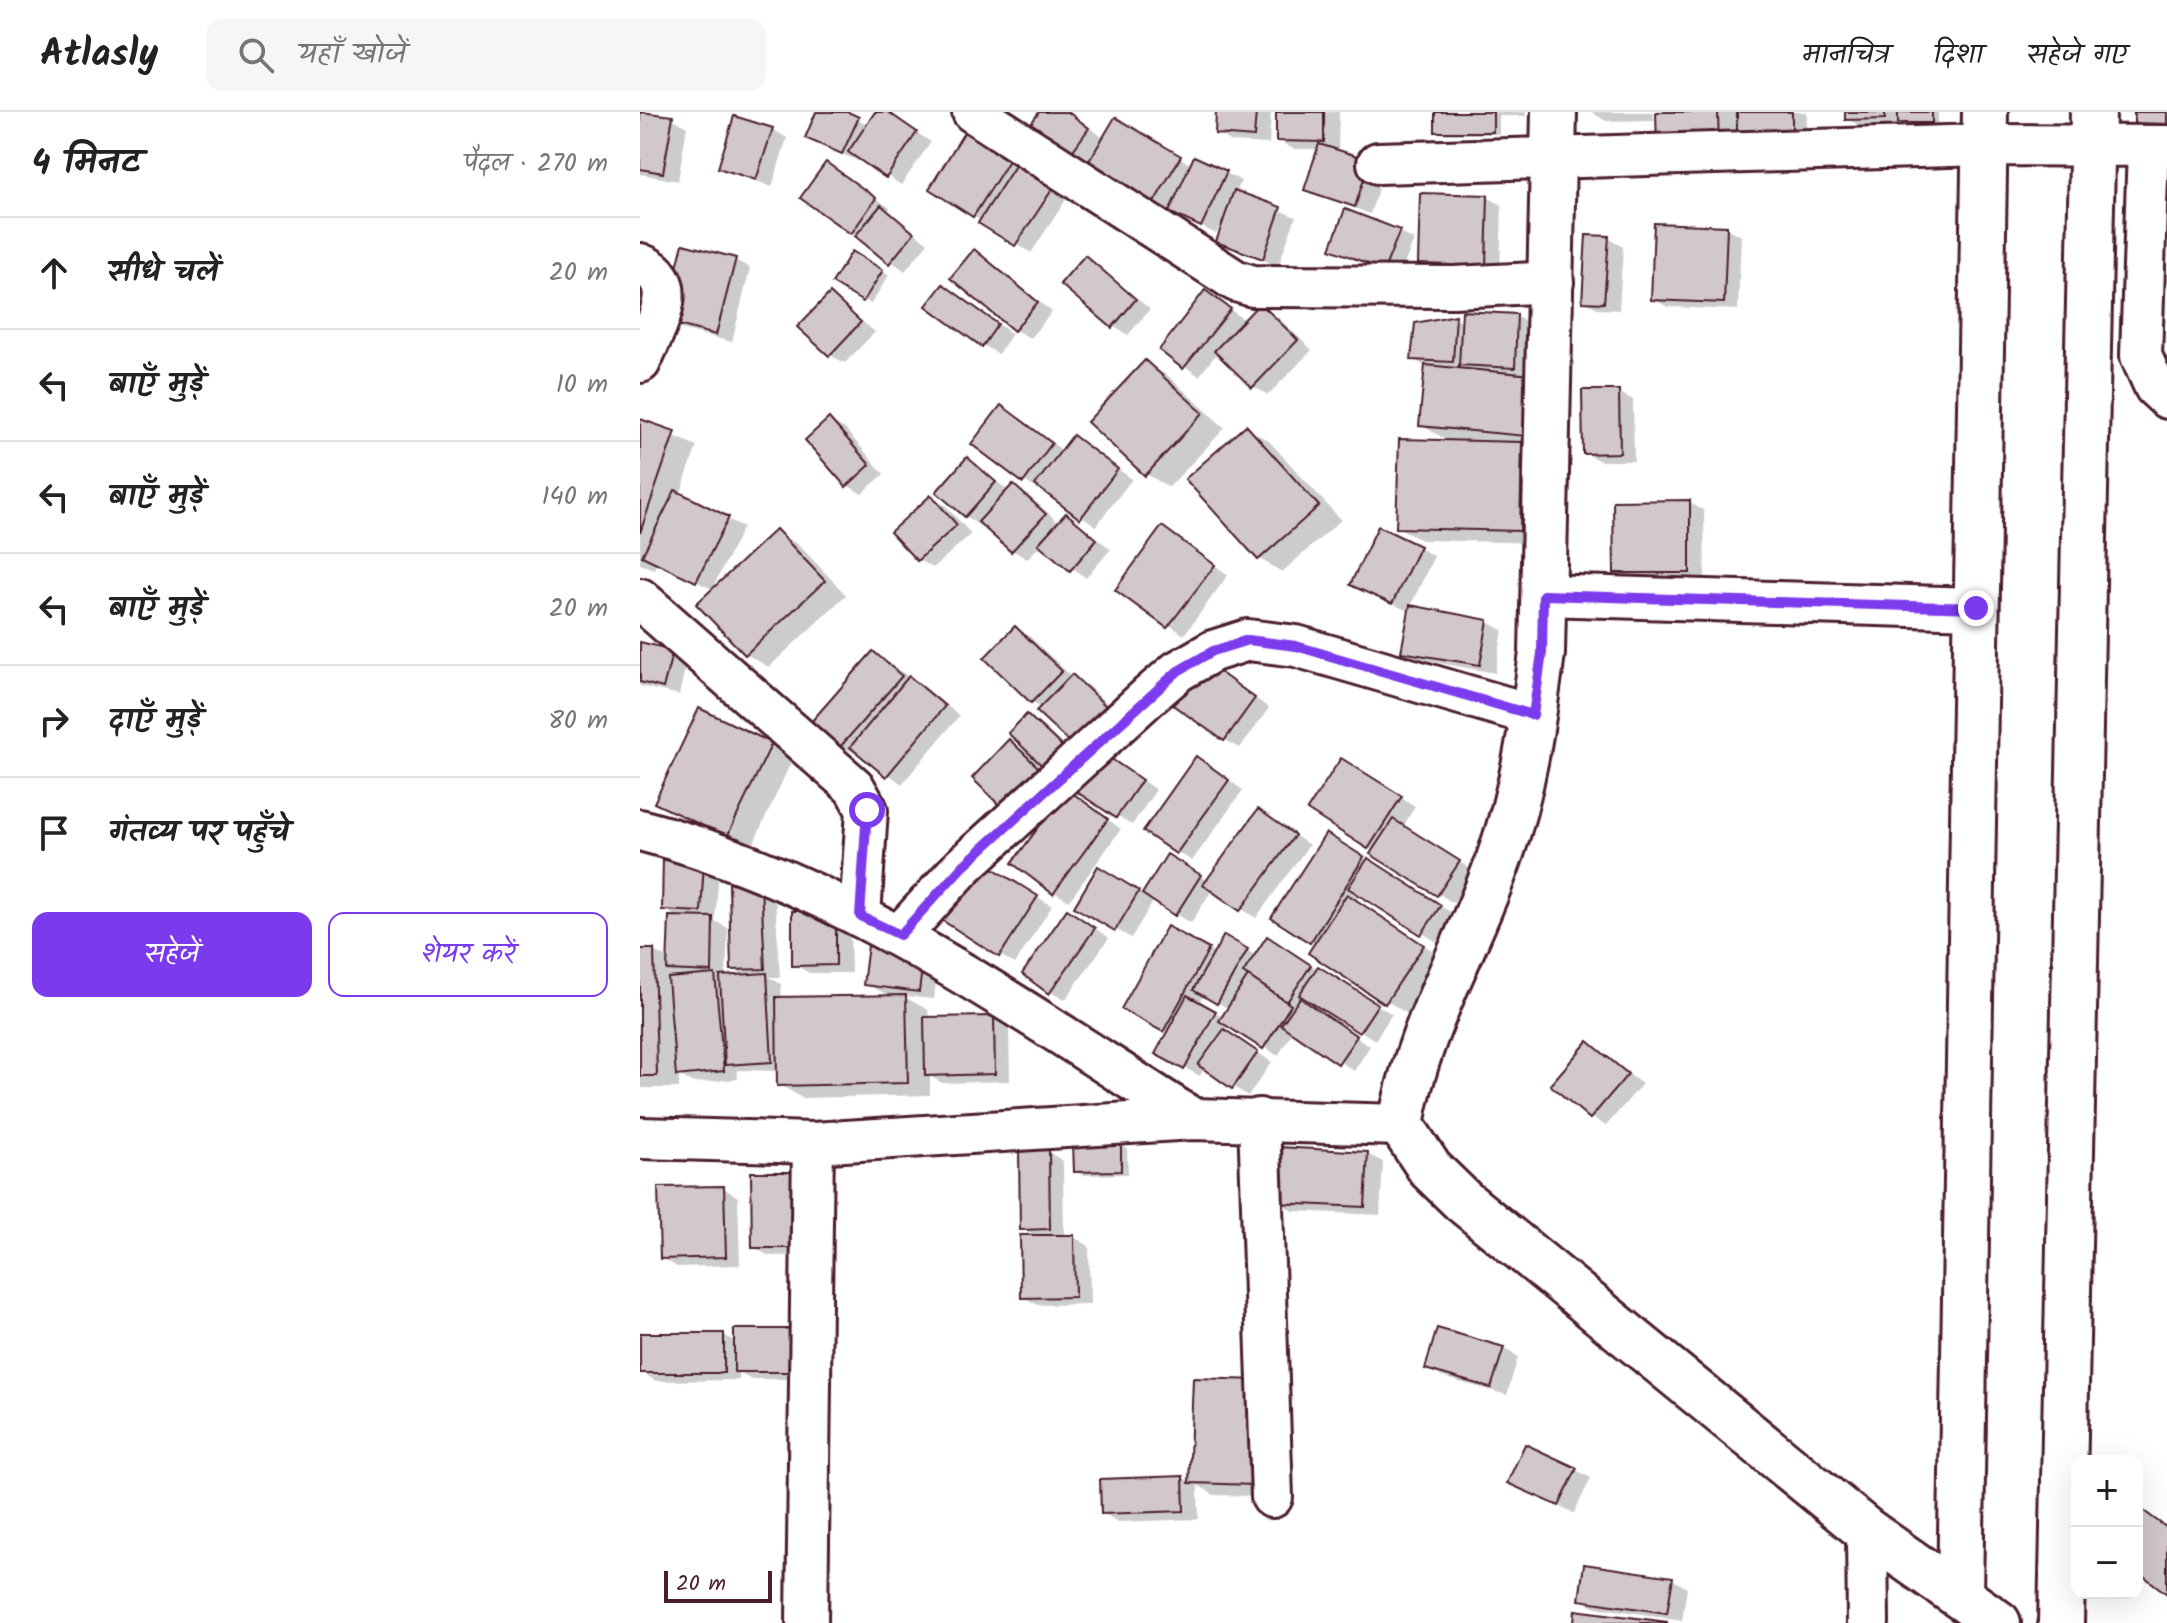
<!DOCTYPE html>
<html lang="hi">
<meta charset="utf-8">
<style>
:root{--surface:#fff;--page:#f6f6f6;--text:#222;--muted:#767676;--line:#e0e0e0;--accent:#7c3aed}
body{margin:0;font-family:Kalam,"Playpen Sans Deva",sans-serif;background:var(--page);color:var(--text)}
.controls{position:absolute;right:24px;bottom:24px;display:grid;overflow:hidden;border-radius:16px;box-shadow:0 8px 32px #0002}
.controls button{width:72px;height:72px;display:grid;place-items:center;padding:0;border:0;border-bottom:2px solid var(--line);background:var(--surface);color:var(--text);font:40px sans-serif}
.scale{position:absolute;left:24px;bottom:20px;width:108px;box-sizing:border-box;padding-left:8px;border:4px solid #4a1f2b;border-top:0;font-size:22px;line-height:28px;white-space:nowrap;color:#4a1f2b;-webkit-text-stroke:6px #fff;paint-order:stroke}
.stop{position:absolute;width:24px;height:24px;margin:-18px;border:6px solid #7c3aed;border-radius:50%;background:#fff}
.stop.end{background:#7c3aed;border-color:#fff;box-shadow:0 2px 8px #0008}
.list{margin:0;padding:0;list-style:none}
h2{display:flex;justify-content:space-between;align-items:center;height:104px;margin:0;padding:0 32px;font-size:34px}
h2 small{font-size:26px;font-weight:400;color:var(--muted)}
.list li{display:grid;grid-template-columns:52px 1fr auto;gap:24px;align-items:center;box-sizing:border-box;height:112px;padding:0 32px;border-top:2px solid var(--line)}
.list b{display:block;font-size:30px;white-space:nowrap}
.list em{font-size:26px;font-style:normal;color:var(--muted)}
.actions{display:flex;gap:16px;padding:24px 32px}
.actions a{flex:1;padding:18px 0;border:2px solid var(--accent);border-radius:16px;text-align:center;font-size:28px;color:var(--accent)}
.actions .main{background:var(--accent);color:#fff}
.icon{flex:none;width:44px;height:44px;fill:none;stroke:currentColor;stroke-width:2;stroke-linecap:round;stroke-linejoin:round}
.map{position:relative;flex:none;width:1527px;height:1511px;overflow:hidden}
header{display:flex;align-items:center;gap:48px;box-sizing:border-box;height:112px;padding:0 40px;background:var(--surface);border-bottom:2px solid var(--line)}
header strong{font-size:38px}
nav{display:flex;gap:44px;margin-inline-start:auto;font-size:28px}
.search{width:560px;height:72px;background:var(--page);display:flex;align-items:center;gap:20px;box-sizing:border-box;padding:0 28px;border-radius:16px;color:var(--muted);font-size:30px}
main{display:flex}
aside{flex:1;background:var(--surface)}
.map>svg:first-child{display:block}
.shadow{fill:#0003;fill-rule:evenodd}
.building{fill:#d2c7cb;stroke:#4a1f2b;stroke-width:2}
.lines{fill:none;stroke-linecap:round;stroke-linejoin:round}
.street-casing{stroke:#4a1f2b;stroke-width:46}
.secondary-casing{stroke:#4a1f2b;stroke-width:50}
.street{stroke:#fff;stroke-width:40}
.secondary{stroke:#fff;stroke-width:44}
.route{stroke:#7c3aed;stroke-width:10}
</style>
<header>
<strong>Atlasly</strong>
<div class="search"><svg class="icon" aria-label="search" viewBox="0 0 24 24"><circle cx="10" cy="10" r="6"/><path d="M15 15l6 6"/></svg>यहाँ खोजें</div>
<nav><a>मानचित्र</a><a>दिशा</a><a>सहेजे गए</a></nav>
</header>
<main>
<aside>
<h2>4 मिनट<small>पैदल · 270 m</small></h2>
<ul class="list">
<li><svg class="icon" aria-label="ahead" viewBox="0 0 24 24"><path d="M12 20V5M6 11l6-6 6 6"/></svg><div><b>सीधे चलें</b></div><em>20 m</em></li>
<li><svg class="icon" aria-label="left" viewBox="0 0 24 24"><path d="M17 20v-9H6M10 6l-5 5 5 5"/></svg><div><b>बाएँ मुड़ें</b></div><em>10 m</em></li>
<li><svg class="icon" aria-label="left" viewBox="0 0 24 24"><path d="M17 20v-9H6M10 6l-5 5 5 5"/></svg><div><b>बाएँ मुड़ें</b></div><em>140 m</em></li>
<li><svg class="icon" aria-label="left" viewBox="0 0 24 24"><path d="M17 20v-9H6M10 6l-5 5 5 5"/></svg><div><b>बाएँ मुड़ें</b></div><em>20 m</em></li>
<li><svg class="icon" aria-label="right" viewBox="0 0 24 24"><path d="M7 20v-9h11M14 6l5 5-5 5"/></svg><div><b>दाएँ मुड़ें</b></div><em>80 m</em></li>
<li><svg class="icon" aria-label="arrive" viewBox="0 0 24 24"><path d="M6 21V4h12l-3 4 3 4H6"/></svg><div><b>गंतव्य पर पहुँचे</b></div></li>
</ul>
<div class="actions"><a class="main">सहेजें</a><a>शेयर करें</a></div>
</aside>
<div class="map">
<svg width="1527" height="1511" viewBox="0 0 1527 1511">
<rect width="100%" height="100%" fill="#fff"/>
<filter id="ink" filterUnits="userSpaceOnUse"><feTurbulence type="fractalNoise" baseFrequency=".0125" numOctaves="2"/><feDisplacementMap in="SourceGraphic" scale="16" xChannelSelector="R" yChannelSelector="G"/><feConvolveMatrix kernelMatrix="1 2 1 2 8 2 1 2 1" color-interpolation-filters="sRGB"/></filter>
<g filter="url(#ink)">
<!-- shadow -->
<g class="shadow">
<path d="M178 0H203L229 13 238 0H245L291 30 261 73 219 45 218 49 182 33Z"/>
<path d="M402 0H428L465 27 476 8 552 53 586 61 601 69 596 81 656 105 638 154 578 129 584 113 581 112 576 122 529 98 524 106 455 37 440 58Z"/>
<path d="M578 0H631L629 32 592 30 577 21Z"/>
<path d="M638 0H699L698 40 744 59 730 102 666 77 680 37H653L638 28Z"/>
<path d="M796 0H886V4H859V22H804L797 18Z"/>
<path d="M951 0H1013L1014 8 966 9Z"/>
<path d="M1018 0H1167L1166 41 1114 40Z"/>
<path d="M1207 0H1298V14H1267L1259 9V14L1222 15 1207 7Z"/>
<path d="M1496 0H1527V19H1511L1496 10Z"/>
<path d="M0 1 32 6 47 15 38 69 0 62Z"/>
<path d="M330 13 433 77 391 141 291 76Z"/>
<path d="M132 17 147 26 132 75 80 55Z"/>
<path d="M201 61 250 96 248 100 288 131 265 159 212 120Z"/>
<path d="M847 85 862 93 860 162 795 159 780 150Z"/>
<path d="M1086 116 1101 124 1098 198 1028 195 1013 187Z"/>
<path d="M759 120 774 128 759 165 692 136Z"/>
<path d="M968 126 983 135 979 198 959 197 944 189Z"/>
<path d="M335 139 412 200 390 226 375 218Z"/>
<path d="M213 142 249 163 231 192 195 171Z"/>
<path d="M446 146 510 197 488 223 473 214Z"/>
<path d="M95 148 110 156 92 230 41 217 25 208 0 240V169Z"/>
<path d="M566 180 606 209 620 194 635 203 672 238 628 283 613 274 578 240 559 264 521 238Z"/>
<path d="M190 183 235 220 205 251 190 243Z"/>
<path d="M318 183 372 222 358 242 343 233Z"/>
<path d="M876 204 891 212 909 336 885 334 904 345 902 431 781 428 758 415 810 330 781 313 787 255 773 247 815 205 823 210Z"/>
<path d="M505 250 528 264 585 316 529 375 506 362Z"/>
<path d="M978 280 993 288 994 349H960L945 341Z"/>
<path d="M376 304 423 339 433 325 492 367 456 414 401 375 399 378 384 369Z"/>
<path d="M0 309 57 334 40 383 103 415 72 477 17 450 14 457 0 452Z"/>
<path d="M190 309 205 317 244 362 222 382 207 373Z"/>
<path d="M606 316 629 329 701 408 642 460 620 447 548 368Z"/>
<path d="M328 348 369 379 373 375 388 383 419 411 426 403 471 437 446 466 401 432 387 447 372 438 326 404Z"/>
<path d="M291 385 306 394 331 422 293 456 278 448Z"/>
<path d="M1049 390 1064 399 1065 468H991L976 460Z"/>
<path d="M136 420 159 433 206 483 129 555 106 542Z"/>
<path d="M538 426 588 463 544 523 478 477Z"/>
<path d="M779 436 794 444 770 495 848 510 863 518 855 561 778 547 763 539 770 500 728 480Z"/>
<path d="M375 517 390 525 432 565 447 573 481 605 402 596 393 590 347 546Z"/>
<path d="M0 532 32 540 47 548 39 583 0 574Z"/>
<path d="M233 542 285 575 319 604 262 672 219 640 216 642 201 634Z"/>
<path d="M577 559 629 596 600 636 585 628Z"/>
<path d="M387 604 402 613 442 651 368 699 370 630 389 641Z"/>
<path d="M131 632 153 646 111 737 17 690Z"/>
<path d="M557 646 603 678 552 749 537 740Z"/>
<path d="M476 650 516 678 492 713 437 677Z"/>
<path d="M716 657 775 694 763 715 834 759 813 791 670 697Z"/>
<path d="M442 688 481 717 429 789 414 780Z"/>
<path d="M633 708 669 733 616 806 572 778 551 811 514 788 491 826 437 795 459 757 503 783 528 744 568 769Z"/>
<path d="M701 732 815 803 797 830 721 782 716 790 806 847 769 903 670 840 676 832 634 805Z"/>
<path d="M25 747 79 760 75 809 88 816 86 865 106 864 93 857 91 773 135 784 140 865H129L141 872 142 887 253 885 225 872 298 851 294 887 263 884 288 898 289 907 354 906 369 915 370 969 302 971 290 964V983L162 986 139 972V959L97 958 98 967 53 971 39 963V976H0V839H14L30 848 39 806 24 797Z"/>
<path d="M354 758 412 794 375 852 360 843Z"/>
<path d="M154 801 210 810 211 861H169L154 852Z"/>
<path d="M443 808 469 826 425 888 410 880Z"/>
<path d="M528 816 575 842 584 826 617 844 643 836 752 902 735 928 671 888 668 893 730 934 714 959 653 919 638 944 588 912 584 919 632 950 608 984 564 956 560 964 518 941 529 921 484 896ZM564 882 589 897 583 905 559 891Z"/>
<path d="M949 932 1002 972 966 1014 951 1005Z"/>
<path d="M480 1033 487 1037 488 1062 442 1063 435 1059Z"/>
<path d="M408 1040 423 1049 424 1125H434L449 1134 450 1192 398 1193 383 1185 396 1125 382 1117Z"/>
<path d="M727 1042 743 1050 740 1103 653 1099 638 1090Z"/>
<path d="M113 1062 179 1143 129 1144 114 1135Z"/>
<path d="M83 1076 98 1085 100 1153 37 1155 22 1146Z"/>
<path d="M84 1223 96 1230 177 1267H111L99 1260V1268L16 1269 1 1260Z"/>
<path d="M863 1236 878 1245 867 1283 802 1265 787 1256Z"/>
<path d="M555 1268 638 1385 574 1383 558 1373 559 1407 478 1410 463 1401 543 1366 551 1370Z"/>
<path d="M936 1358 951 1366 934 1401 885 1378Z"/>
<path d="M1032 1467 1047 1476 1042 1508 956 1495 941 1487Z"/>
</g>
<!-- building -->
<g class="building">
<path d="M0 0 33 4 23 61 0 57Z"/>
<path d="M176 0H208L219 5 202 42 165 26Z"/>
<path d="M235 0H248L277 20 246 66 208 40Z"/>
<path d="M399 0H428L449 16 424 51 383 23Z"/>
<path d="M576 0H616L614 25 575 22Z"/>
<path d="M636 0H684V30L636 29Z"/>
<rect x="795" y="0" width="58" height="20"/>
<path d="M1016 0H1078L1079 36 1017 37Z"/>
<rect x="1097" y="0" width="55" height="33"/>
<path d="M1205 0H1245V7L1205 8Z"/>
<rect x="1258" y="0" width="34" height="11"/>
<path d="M1494 0H1527V12L1494 11Z"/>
<path d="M94 4 133 16 116 68 78 56Z"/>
<path d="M475 5 541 44 509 99 442 61Z"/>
<path d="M330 11 375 39 333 105 289 77Z"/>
<path d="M679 32 730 48 715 95 664 78Z"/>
<path d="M382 43 419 67 375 134 338 111Z"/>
<path d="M554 44 587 59 561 115 529 100Z"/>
<path d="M186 50 236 86 211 122 160 86Z"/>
<path d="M594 78 641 95 623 147 576 130Z"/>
<path d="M780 81 848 83 846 154 778 152Z"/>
<path d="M241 93 274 121 249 152 215 124Z"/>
<path d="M705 97 760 118 744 158 690 137Z"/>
<path d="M1014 111 1087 114 1084 191 1011 188Z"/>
<path d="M946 123 969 124 964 191 942 190Z"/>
<path d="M43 132 96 146 76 223 23 209Z"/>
<path d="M334 137 398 190 374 219 310 166Z"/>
<path d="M212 139 243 158 223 190 192 171Z"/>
<path d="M445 143 496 187 472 216 420 172Z"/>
<path d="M303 172 358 212 342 235 286 194Z"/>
<path d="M565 178 591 197 543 257 519 238Z"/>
<path d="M190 181 221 210 189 244 157 215Z"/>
<path d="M620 191 658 228 612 276 574 239Z"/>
<path d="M822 199 877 202 875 256 819 253Z"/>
<path d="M816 203 813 250 771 248 775 211Z"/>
<path d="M505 248 563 301 505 364 447 310Z"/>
<path d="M785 253 892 263 886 324 779 314Z"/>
<path d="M942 278H979L980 341 943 342Z"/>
<path d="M361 293 412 331 383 371 331 332Z"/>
<path d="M189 306 230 353 206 375 165 328Z"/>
<path d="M0 307 35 319 0 421Z"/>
<path d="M606 313 679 394 618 448 545 367Z"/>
<path d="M433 323 478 357 440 407 395 373Z"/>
<path d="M759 327 882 330 880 419 756 416Z"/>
<path d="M327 345 356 370 325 405 296 380Z"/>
<path d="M373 372 406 402 371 440 338 410Z"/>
<path d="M35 378 89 405 56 470 2 444Z"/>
<path d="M291 383 317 413 277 449 250 420Z"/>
<path d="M1050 388V461H974L973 389Z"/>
<path d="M426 401 457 427 430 459 398 432Z"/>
<path d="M522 414 575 453 527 516 475 478Z"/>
<path d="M738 414 780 434 752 492 710 473Z"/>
<path d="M136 417 185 469 105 543 56 492Z"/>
<path d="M770 493 848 508 840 553 761 540Z"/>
<path d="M375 514 422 559 391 591 344 546Z"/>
<path d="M0 530 33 538 23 576 0 570Z"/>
<path d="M233 539 262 564 200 635 171 610Z"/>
<path d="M562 547 615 586 584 629 530 591Z"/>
<path d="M432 562 467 595 431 632 396 599Z"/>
<path d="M269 564 305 594 246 665 210 635Z"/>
<path d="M59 596 132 631 87 725 14 691Z"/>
<path d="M387 602 429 641 410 661 368 621Z"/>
<path d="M369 627 405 662 367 701 332 666Z"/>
<path d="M460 639 502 668 476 706 434 678Z"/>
<path d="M556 644 589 668 536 742 503 719Z"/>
<path d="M701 646 762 684 728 737 667 698Z"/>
<path d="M427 677 468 707 413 782 372 751Z"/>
<path d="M618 697 655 723 600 799 563 773Z"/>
<path d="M753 707 820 749 797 784 730 742Z"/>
<path d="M686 721 724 745 670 831 631 806Z"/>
<path d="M527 742 561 763 535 804 502 782Z"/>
<path d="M23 745 64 749 61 800 22 798Z"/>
<path d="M728 746 801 793 781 823 708 776Z"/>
<path d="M338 747 398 784 359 845 300 807Z"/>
<path d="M458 754 499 779 475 819 434 795Z"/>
<path d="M89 771 121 773 125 857 91 858Z"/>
<path d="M707 782 784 833 745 892 668 841Z"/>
<path d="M427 797 455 816 409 882 382 862Z"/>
<path d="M152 799H196V853L152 854Z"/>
<path d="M29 804 73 805 72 860 27 858Z"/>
<path d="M527 814 569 837 523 920 481 897Z"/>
<path d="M584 823 608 837 577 892 553 878Z"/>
<path d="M627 824 671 853 647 890 603 861Z"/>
<path d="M228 833 284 840 279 880 223 873Z"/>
<path d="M0 837H14L17 964H0Z"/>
<path d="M678 854 738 892 719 921 659 883Z"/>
<path d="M127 861 132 950 85 953 80 864Z"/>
<path d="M75 862 84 959 36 964 28 866Z"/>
<path d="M608 864 651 893 623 937 579 909Z"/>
<path d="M266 883 268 971 137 974 136 885Z"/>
<path d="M547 883 576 899 544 958 515 942Z"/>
<path d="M660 886 717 924 698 952 641 913Z"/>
<path d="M354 904 355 962 285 964 284 905Z"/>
<path d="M584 917 618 940 592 977 558 953Z"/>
<path d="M948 929 988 962 950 1007 910 973Z"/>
<path d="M433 1031H481V1059L434 1060Z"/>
<path d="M638 1035 728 1040 725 1095 636 1091Z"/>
<path d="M379 1038H409L410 1117 380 1118Z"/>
<path d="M111 1060H163L164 1136H112Z"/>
<path d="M84 1074 86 1145 20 1147 18 1075Z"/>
<path d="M380 1123H434L435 1185 381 1186Z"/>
<path d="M797 1216 864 1235 851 1276 785 1257Z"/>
<rect x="94" y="1217" width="68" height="43"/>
<rect x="0" y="1221" width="84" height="40"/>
<path d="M553 1266 619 1268 616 1373 549 1371Z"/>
<path d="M885 1332 937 1356 919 1394 867 1371Z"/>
<path d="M543 1364 544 1399 461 1402 460 1367Z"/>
<path d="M1497 1394 1527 1416V1482L1497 1459Z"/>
<path d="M944 1452 1033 1465 1027 1501 939 1488Z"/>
<path d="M935 1498 1027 1510V1511H934Z"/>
</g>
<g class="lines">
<!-- street casing -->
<g class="street-casing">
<g id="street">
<path d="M333 0 596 169 613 174 814 175 913 170"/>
<path d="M1508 35 1501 244 1515 275 1527 286"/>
<path d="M738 51 1343 33 1527 34"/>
<path d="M0 152C46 169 13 218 0 250"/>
<path d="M903 483 1336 496"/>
<path d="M0 487 214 675 227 698 220 804"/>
<path d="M0 718C204 771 377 896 553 1007"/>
<path d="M260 823 323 754 509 584 538 559 573 539 608 528 656 534 893 603"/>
<path d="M619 1007 632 1385"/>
<path d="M0 1026 173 1031 553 1007 761 1013"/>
<path d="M1227 1419 1228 1511"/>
<path d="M167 1511 173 1031"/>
</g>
</g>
<!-- secondary casing -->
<g class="secondary-casing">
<g id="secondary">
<path d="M914 0 902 541C893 609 883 679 860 744 829 834 776 918 761 1013L790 1057 823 1089 1227 1419 1358 1511"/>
<path d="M1320 1482 1345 0"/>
<path d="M1421 1511 1453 0"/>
</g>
</g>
<!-- street -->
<use href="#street" class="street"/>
<!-- secondary -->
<use href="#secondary" class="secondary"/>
</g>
</g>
<g class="lines" filter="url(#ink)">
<!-- route -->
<path class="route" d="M227 698 220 804 260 823 323 754 538 559 573 539 608 528 656 534 893 603 902 541 903 483 1336 496"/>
</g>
</svg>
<div class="controls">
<button>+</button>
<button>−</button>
</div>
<div class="scale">20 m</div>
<div class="stop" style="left:227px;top:698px"></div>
<div class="stop end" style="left:1336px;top:496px"></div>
</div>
</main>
